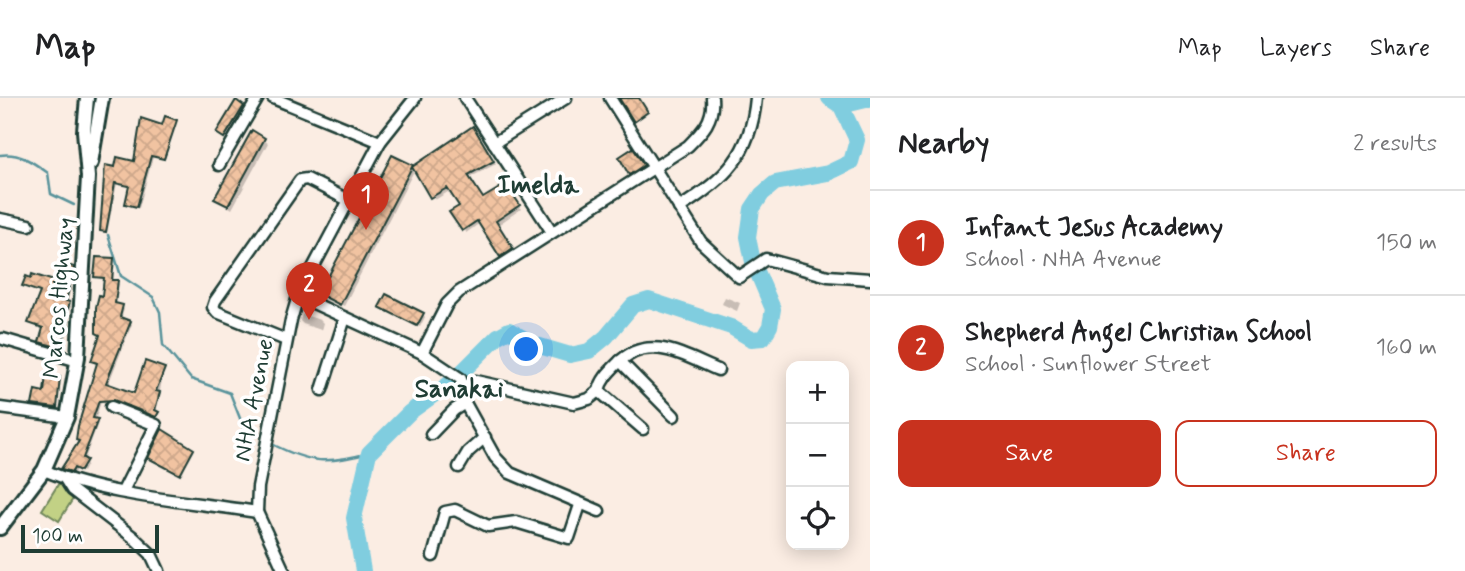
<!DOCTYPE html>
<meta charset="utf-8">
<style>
:root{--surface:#fff;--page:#f6f6f6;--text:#202124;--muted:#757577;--line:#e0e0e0;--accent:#c8321e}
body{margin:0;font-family:Mynerve,sans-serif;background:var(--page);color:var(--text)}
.controls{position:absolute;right:21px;bottom:21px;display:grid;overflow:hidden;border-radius:14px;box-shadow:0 4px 18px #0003}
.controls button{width:63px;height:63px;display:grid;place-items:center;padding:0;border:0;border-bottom:2px solid var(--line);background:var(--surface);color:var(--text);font:35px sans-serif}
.scale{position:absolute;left:21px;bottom:18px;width:138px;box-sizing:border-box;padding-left:7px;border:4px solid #1f3d34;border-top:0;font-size:19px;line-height:24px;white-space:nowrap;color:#1f3d34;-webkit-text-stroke:5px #fff;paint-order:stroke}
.you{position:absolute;left:527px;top:252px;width:24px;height:24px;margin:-18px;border:5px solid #fff;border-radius:50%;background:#1a73e8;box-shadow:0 0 0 10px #1a73e833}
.badge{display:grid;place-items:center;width:46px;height:46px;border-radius:50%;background:var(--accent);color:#fff;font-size:23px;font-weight:700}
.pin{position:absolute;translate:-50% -58px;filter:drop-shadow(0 2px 4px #0008)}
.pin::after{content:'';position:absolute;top:37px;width:24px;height:21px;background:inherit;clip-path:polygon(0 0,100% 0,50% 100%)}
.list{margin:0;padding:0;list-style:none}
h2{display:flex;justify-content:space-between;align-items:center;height:91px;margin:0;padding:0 28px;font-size:30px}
h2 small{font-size:23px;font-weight:400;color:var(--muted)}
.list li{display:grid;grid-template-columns:46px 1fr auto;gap:21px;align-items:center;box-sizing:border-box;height:105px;padding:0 28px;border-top:2px solid var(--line)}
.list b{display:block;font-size:26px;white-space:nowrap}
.list p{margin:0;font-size:23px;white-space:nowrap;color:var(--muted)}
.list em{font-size:23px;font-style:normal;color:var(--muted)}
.actions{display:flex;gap:14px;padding:21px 28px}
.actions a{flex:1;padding:16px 0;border:2px solid var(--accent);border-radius:14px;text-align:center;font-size:24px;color:var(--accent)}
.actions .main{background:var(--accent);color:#fff}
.icon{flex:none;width:38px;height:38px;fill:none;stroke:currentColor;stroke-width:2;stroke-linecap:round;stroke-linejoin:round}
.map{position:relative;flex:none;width:870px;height:473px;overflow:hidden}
header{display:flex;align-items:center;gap:42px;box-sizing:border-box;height:98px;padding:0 35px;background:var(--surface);border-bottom:2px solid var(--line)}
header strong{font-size:33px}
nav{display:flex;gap:38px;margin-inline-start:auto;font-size:24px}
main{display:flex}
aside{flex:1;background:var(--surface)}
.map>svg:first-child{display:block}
.pitch{fill:#c2d185;stroke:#70875c;stroke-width:2}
.shadow{fill:#0003}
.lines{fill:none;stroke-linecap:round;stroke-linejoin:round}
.stream{stroke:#59939b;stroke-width:2.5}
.river{stroke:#80cddf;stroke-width:16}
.building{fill:url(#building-cross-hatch);stroke:#1f3d34;stroke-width:2}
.minor-casing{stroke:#1f3d34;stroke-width:15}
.major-casing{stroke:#1f3d34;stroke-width:18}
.minor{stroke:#fff;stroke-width:10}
.major{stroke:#fff;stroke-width:12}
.labels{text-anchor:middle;stroke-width:7;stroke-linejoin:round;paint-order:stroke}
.street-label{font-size:24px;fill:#1f3d34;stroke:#fff}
.neighbourhood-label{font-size:26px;font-weight:bold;fill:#1f3d34;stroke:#fff}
</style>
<header>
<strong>Map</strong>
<nav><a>Map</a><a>Layers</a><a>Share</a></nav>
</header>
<main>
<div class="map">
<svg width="870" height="473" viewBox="0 0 870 473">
<defs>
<pattern id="building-cross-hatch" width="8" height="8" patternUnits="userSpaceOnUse" patternTransform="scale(1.75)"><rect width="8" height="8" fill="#f1c3a1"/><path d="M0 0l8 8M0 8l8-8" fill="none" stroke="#cea88b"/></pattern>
</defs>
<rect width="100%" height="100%" fill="#fbede3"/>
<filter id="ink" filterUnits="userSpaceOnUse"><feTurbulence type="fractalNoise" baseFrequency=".0143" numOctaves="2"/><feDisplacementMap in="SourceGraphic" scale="14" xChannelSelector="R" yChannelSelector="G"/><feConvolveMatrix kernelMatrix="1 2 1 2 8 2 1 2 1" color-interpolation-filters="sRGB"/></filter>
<g filter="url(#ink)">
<!-- pitch -->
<path class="pitch" d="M59 385 76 396 59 423 42 412Z"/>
<!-- shadow -->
<g class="shadow">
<path d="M243 9 246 12 227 42 221 37Z"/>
<path d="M176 24 165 61 153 59 139 110 127 106 131 88 117 85 107 135 103 134 116 71 135 65 163 29Z"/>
<path d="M476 33 496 66 469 80 483 102 509 91 521 111 498 127 515 153 504 160 480 125 466 135 461 108 451 92 435 102 415 71 344 208 324 198 412 69Z"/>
<path d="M253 35 268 45 232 111 216 100Z"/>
<path d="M635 55 645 71 634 78 631 75Z"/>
<path d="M113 162 114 183 119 186 116 207 124 211 121 221 132 226 108 287 135 297 164 271 156 315 159 317 158 320 117 303 101 304 95 322 98 325 84 363 87 366 83 374 77 370 74 375 65 372 80 344 99 266 106 181 96 179Z"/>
<path d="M73 171 75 173 67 205 71 208 65 225 69 228 63 251 41 243 44 231 30 225 42 195 24 188 55 185Z"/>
<path d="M725 199 740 205 737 213 722 206Z"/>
<path d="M384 211 423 216 425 219 420 229Z"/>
<path d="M302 216 320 222 323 225 321 232 303 226 300 223Z"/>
<path d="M59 280 58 311 35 308 34 306Z"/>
<path d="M192 353 182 377 152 361Z"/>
</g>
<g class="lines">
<!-- stream -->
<g class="stream">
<path d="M0 57C19 54 33 64 48 75L51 96 74 107"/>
<path d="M108 137 121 178 153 199 160 214 163 247 191 281 230 295 245 333"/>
<path d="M272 346C311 366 328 366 369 355"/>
</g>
<!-- river -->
<g class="river">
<path d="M841 8 870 1"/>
<path d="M363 473 354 420 369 355 410 314 453 283 498 238 509 232 533 246 570 257 589 253 606 239 633 207 649 202 731 229 751 241 763 240 770 228 773 211 753 164 748 139 752 111 762 96 775 85 828 75 851 64 857 42 841 8 829 0"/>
</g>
</g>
<!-- building -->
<g class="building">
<path d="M619 0H639L648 14 634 24Z"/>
<path d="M236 2 244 8 224 40 216 35Z"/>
<path d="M165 18 177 22 164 61 151 58 137 109 125 106 129 88 115 85 106 134 100 133 105 67 115 69 117 59 134 63 141 20 162 27Z"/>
<path d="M473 28 494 63 468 77 483 100 506 86 520 107 496 123 513 150 500 159 477 123 462 133 449 114 459 108 447 90 430 100 412 69Z"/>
<path d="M252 32 265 40 228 108 214 101Z"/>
<path d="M633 50 644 67 629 77 619 59Z"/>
<path d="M392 57 413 67 340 207 319 196Z"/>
<path d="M96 159 114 160 112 182H118L115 205 123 207 120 219 131 223 106 285 134 295 145 263 165 270 156 293 160 294 155 312 159 314 156 319 114 302 99 303 93 320 98 321 83 360 87 362 80 373 74 370 72 374 61 371 79 343 76 342 78 328 97 265 91 263 100 237 96 235V209L99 197 102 198 104 180 94 179Z"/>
<path d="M60 165 74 169 66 203 70 204 64 223 68 224 61 250 39 244 43 230 28 225 40 194 22 188 26 178 31 180 32 176 54 183Z"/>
<path d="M386 196 424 215 417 228 379 209Z"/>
<path d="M46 277 60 279 57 310 32 307 35 292 44 294Z"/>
<path d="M162 331 194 351 180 377 148 360Z"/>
</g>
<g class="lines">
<!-- minor casing -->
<g class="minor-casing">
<g id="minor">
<path d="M273 0 380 44"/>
<path d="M465 0 552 134"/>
<path d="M610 0 701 144 739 179 766 161 828 178 870 181"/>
<path d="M494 45 566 0"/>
<path d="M219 67 258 0"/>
<path d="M679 110C726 81 751 56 756 0"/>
<path d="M0 121 29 127"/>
<path d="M298 198 422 255 461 281 465 305 495 359 510 375 599 413"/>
<path d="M3 241 78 263"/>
<path d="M286 242 217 214 213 209 215 203 300 82 307 81 348 102"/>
<path d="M422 255 447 206 459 194 688 48C703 33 714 22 712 0"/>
<path d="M620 263 674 318"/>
<path d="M464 288 476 283 574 305 589 301 599 293"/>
<path d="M322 292 345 220"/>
<path d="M111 309 156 327 123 393"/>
<path d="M0 310 67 319"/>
<path d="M643 331 599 293C601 282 609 274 617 266 648 234 684 258 718 272"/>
<path d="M431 336 454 312 465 305"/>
<path d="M459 369 468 354 485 339"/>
<path d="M44 372C106 399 190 403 257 414"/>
<path d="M65 381 72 392 133 439 151 456 159 473"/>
<path d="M433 458 445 414 455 412 488 428 516 424 569 440 580 407"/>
<path d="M284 473 257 414 258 389 291 222 298 198 380 44 415 0"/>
</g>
</g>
<!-- major casing -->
<g class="major-casing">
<g id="major">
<path d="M91 65 102 0"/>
<path d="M0 430 44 372 67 319 78 259 88 79 84 33 87 0"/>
</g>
</g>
<!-- minor -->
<use href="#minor" class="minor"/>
<!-- major -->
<use href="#major" class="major"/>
</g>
</g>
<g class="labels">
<!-- street labels -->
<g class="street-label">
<text transform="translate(58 200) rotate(-85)" y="8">Marcos Highway</text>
<text transform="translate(253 302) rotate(-79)" y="8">NHA Avenue</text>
</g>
<!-- neighbourhood labels -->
<g class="neighbourhood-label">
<text x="538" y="95">Imelda</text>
<text x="459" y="299">Sanakai</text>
</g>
</g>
</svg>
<div class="controls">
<button>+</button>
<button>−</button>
<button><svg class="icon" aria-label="locate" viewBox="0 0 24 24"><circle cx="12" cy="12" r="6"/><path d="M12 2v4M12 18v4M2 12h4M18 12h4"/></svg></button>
</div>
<div class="scale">100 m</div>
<div class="you"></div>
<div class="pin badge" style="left:366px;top:132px">1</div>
<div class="pin badge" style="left:309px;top:222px">2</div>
</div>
<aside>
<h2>Nearby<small>2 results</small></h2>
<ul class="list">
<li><span class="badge">1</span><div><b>Infant Jesus Academy</b><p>School · NHA Avenue</p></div><em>150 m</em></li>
<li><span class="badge">2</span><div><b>Shepherd Angel Christian School</b><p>School · Sunflower Street</p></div><em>160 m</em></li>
</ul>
<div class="actions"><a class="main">Save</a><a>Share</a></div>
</aside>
</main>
